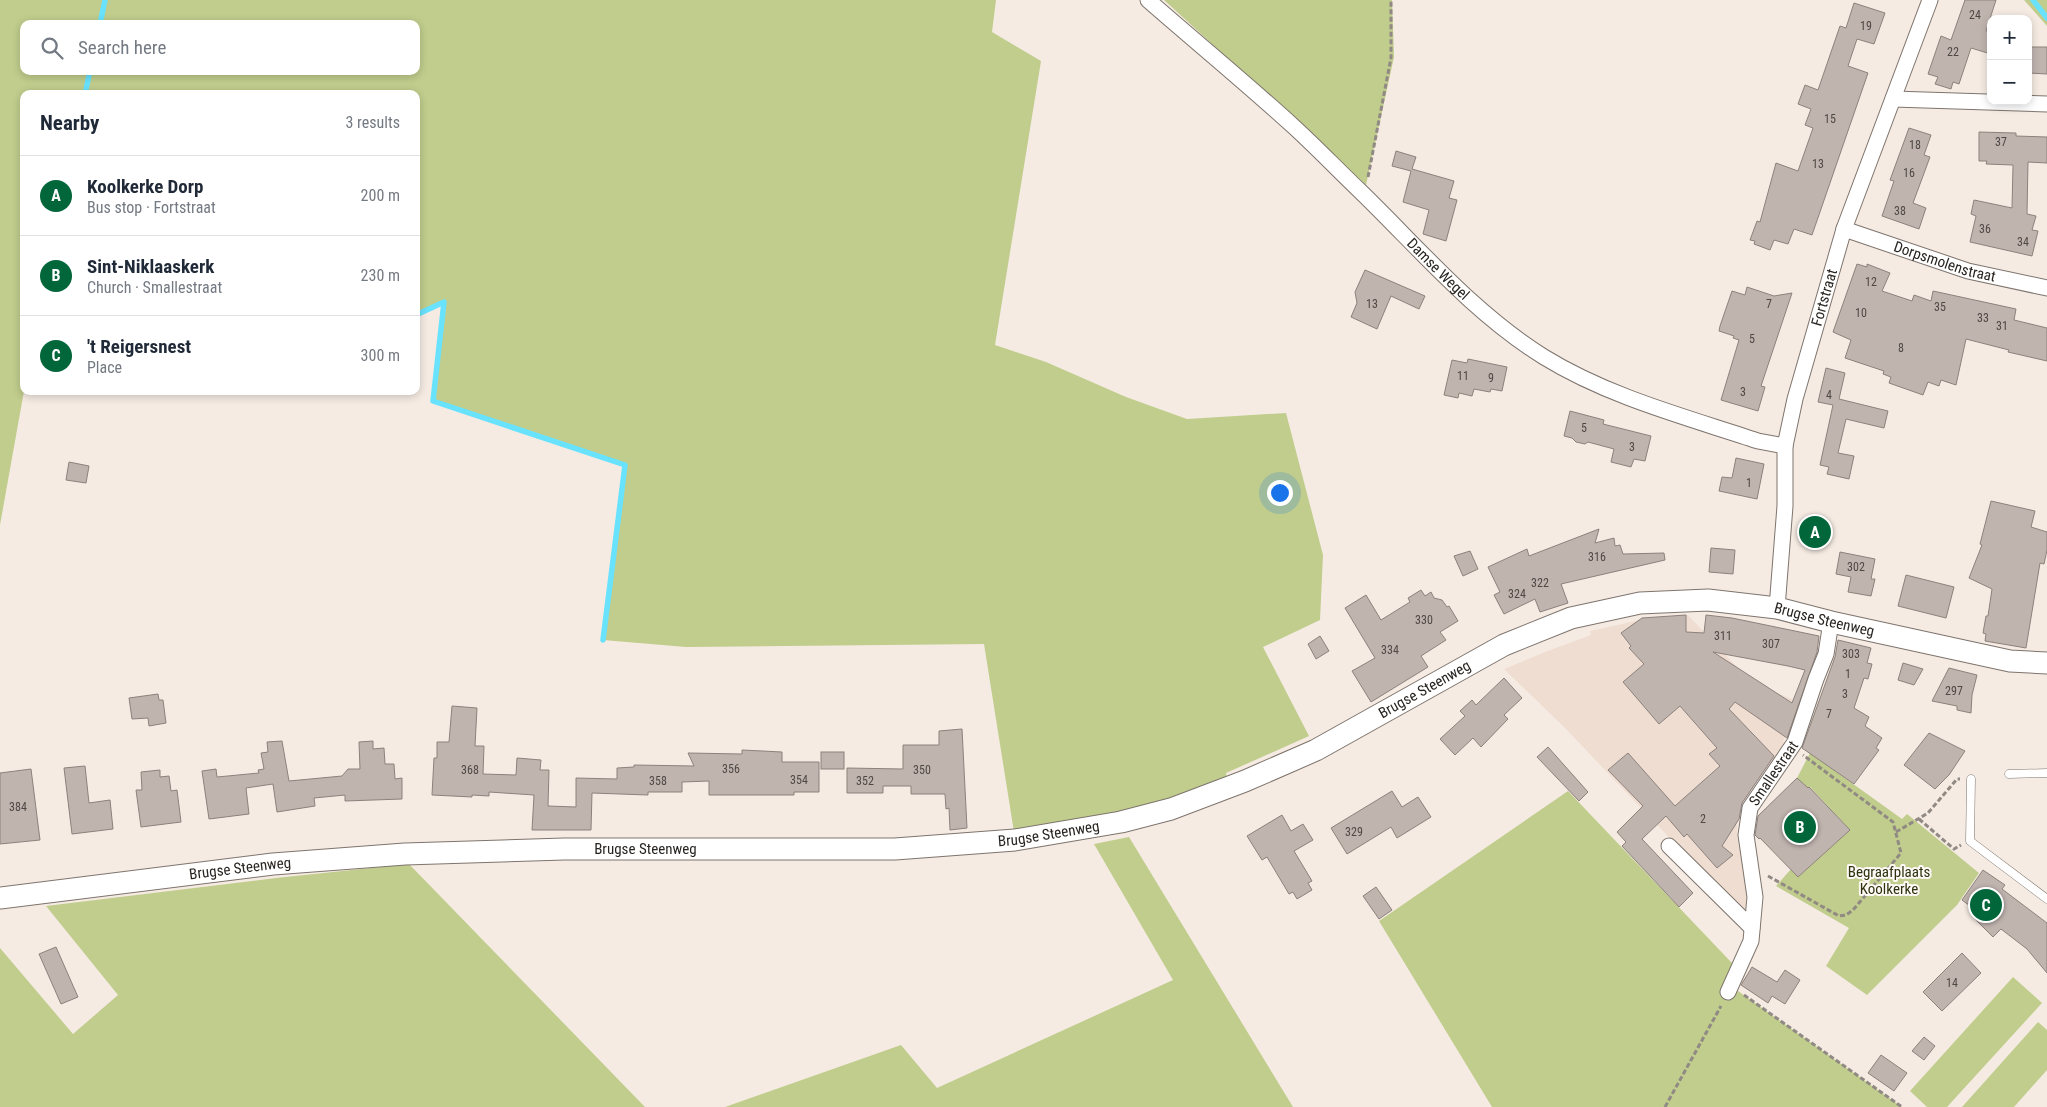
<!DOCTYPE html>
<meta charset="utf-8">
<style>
:root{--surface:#fff;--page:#f6f6f7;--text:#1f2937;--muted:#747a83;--line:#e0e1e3;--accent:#02663b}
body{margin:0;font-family:"Roboto Condensed",sans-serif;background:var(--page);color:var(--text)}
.controls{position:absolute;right:15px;top:15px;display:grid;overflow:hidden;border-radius:10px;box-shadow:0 2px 8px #0003}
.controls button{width:45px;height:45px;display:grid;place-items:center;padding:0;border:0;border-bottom:1px solid var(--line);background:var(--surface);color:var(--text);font:25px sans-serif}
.you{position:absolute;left:1279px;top:492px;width:18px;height:18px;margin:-12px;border:4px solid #fff;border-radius:50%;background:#1a73e8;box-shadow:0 0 0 8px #1a73e833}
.badge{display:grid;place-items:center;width:32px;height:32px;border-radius:50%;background:var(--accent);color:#fff;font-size:16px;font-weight:700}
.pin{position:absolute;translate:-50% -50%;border:2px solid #fff;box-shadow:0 1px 5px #0006}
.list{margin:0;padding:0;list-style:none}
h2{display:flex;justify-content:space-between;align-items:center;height:65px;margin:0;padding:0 20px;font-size:21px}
h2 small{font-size:16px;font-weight:400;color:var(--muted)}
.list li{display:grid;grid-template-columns:32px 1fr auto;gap:15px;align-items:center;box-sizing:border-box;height:80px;padding:0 20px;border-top:1px solid var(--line)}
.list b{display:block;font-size:19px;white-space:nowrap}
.list p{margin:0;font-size:16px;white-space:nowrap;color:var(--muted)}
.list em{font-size:16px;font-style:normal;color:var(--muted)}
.icon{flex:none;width:28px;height:28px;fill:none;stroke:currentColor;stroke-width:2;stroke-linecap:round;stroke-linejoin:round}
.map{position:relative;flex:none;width:2047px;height:1107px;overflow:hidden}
.search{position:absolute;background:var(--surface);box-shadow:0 2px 8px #0003;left:20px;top:20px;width:400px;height:55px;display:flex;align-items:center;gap:12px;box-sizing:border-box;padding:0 18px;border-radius:10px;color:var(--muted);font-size:19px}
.panel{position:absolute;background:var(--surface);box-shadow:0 2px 8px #0003;left:20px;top:90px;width:400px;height:305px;border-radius:10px}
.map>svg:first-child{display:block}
.built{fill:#eeddd0}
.green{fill:#c0cd8c;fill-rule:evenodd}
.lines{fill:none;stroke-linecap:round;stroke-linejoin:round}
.stream{stroke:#69e2fd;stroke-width:5.5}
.building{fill:#c0b4af;stroke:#8d817d;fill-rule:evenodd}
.lane-casing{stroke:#7e746d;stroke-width:9}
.street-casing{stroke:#7e746d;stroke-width:17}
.secondary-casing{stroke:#7e746d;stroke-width:23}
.path{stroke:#908984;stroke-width:3;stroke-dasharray:5 2.5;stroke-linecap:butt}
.lane{stroke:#fff;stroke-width:8}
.street{stroke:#fff;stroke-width:15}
.secondary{stroke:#fff;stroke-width:21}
.labels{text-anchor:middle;stroke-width:4;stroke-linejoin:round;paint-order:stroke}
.number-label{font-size:12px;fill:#4e4844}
.street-label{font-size:15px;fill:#282421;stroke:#fef9f6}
.park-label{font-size:15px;fill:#2d330e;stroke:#fef9f6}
</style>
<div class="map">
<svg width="2047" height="1107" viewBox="0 0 2047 1107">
<rect width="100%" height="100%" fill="#f5ebe3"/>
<!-- built -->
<path class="built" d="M1688 615 1752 683 1802 703 1794 723 1783 741 1785 743 1774 761 1772 760 1744 801 1737 818V837L1748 890 1746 918 1566 729 1504 669 1545 652 1591 635 1590 631 1640 620Z"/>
<!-- green -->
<g class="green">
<path d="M0 0H996L992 32 1041 61 995 345 1046 362 1126 397 1187 419 1286 413 1323 555 1320 620 1263 647 1309 736 1226 773 1227 779 1168 801 1117 814 1014 832 984 644 686 647 603 640 625 465 433 401 444 303 416 315V94H24V391L0 525ZM24 24H416V71H24Z"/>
<path d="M1164 0H1392L1394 57 1366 185Z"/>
<path d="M2024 0H2047V26Z"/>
<path d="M1810 753 1902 819 1907 814 1979 873 1957 905 1867 995 1826 966 1849 928 1776 886 1792 868 1798 877 1850 830 1810 787H1805L1797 778Z"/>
<path d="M1568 791 1731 962 1740 968 1731 986 1902 1107H1492L1379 921Z"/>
<path d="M1129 837 1293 1107H725L901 1045 937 1088 1173 980 1094 844Z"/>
<path d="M409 864 645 1107H0V948L73 1034 118 995 46 906 276 878Z"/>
<path d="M2013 977 2042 1003 1947 1107H1927L1910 1091Z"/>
<path d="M2038 1022 2047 1030V1070L2014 1107H1962Z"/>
</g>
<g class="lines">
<!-- stream -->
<g class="stream">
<path d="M2033 0 2047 18"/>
<path d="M100 24 105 0"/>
<path d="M85 94 90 71"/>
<path d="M416 315 444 302 433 401 625 465 603 640"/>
</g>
</g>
<!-- building -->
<g class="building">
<path d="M1965 0H1996L1986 31 1991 32V54L1971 48 1959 84 1953 82 1951 89 1935 84 1938 77 1928 74 1941 36 1951 40Z"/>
<path d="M1854 3 1885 13 1874 44 1857 39 1848 66 1868 73 1812 235 1794 229 1788 244 1774 240 1770 250 1754 244 1755 241 1750 240 1757 221 1760 222 1776 163 1798 171 1813 128 1805 125 1811 109 1798 104 1805 85 1818 90 1840 26 1846 28Z"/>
<path d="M2029 47H2047V74L2029 73Z"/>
<path d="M1909 128 1931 135 1924 155 1930 157 1913 203 1926 208 1919 229 1882 216 1894 181 1890 180Z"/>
<path d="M1979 132 2016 133V136L2047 137V163L2028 162 2027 214 2036 216 2032 230 2038 231 2032 256 1970 242 1976 216 1971 214 1974 200 2012 208 2013 165 1986 164 1987 161H1979Z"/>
<path d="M1396 151 1416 157 1412 169 1454 181 1449 198 1457 200 1446 241 1423 234 1429 210 1403 202 1411 171 1392 166Z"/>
<path d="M1857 264 1867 267V264L1890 273 1882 291 1912 301 1914 295 1931 301 1933 291 2016 309 2014 320 2047 328V361L2008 352 2009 350 1966 339 1956 385 1941 380 1939 386 1928 382 1923 395 1889 383 1891 377 1883 374 1884 371 1845 358 1851 340 1833 332Z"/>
<path d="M1365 270 1425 296 1419 309 1391 296 1377 329 1351 317 1357 303 1355 292Z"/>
<path d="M1747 287 1774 296 1792 293 1761 386 1765 387 1758 411 1721 400 1739 340 1733 338 1734 336 1719 331 1720 326 1732 291 1745 295Z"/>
<path d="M1468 359 1507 367 1502 391 1491 389 1490 392 1474 389 1472 396 1459 393 1458 398 1444 395 1452 360 1467 363Z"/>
<path d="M1826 368 1845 373 1839 399 1888 411 1884 428 1846 419 1838 453 1854 456 1849 479 1827 474 1829 467 1820 465 1833 405 1818 402Z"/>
<path d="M1570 411 1604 420 1603 424 1651 436 1645 461 1634 459 1631 467 1611 462 1614 449 1588 442 1585 444 1576 442 1572 438 1564 436Z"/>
<path d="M1736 458 1764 464 1757 499 1719 491 1722 477 1732 478Z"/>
<path d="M69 462 89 466 86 483 66 480Z"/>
<path d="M1991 501 2035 511 2031 527 2047 532V550L2044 564 2040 563 2026 648 1985 641 1986 634 1983 633 1986 616H1988L1992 589 1969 578 1982 545 1980 544Z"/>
<path d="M1599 529 1595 543 1614 538 1615 546 1620 545 1623 554 1664 553 1665 560 1561 584 1568 603 1540 612 1535 599 1504 614 1494 595 1500 592 1488 567 1527 549 1529 556Z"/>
<path d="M1711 548 1735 550 1733 574 1709 572Z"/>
<path d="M1470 551 1478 569 1463 576 1454 556Z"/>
<path d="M1840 552 1875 559 1871 579H1875L1871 596 1848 592 1851 577 1836 574Z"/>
<path d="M1906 575 1954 587 1946 618 1898 606Z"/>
<path d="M1421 590 1425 596 1431 592 1434 598 1442 600 1447 607 1449 606 1458 621 1440 632 1446 640 1421 656 1428 667 1371 702 1352 671 1375 658 1345 608 1366 595 1381 620 1410 602 1408 598Z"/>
<path d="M1686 615V632L1704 633 1706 615 1732 618 1819 636 1817 652 1787 738 1735 702 1729 709 1774 756 1742 803 1739 819 1722 846 1733 855 1717 868 1687 834 1684 837 1666 816 1642 839 1693 893 1679 907 1622 846 1626 842 1617 832 1643 806 1608 770 1628 753 1675 806 1720 766 1709 754 1717 748 1680 706 1659 724 1623 682 1644 664 1629 648 1631 646 1621 633 1642 618ZM1713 652 1788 666 1805 670 1792 703Z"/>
<path d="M1320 636 1329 651 1316 659 1308 644Z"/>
<path d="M1838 640 1871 648 1867 663 1872 664 1868 679 1864 678 1854 708 1869 717 1865 726 1882 738 1876 748 1879 750 1854 784 1802 748 1835 657Z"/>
<path d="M1903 663 1923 669 1914 685 1898 680Z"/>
<path d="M1949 668 1977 675 1972 695 1971 713 1957 710V706L1932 701Z"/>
<path d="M1504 678 1522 698 1504 715 1508 719 1481 747 1473 738 1455 755 1440 739 1465 716 1460 711 1472 700 1476 705Z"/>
<path d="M158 694 159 700H163L166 723 149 726 148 718 132 719 129 698Z"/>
<path d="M452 706 477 708 475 746H484L483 774 516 775 517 758 541 760 540 770H549L548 806 576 807V778L617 779V768L634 767V765L694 766 688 753 742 754V750L782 752V762H819V792H794V795H709V781L682 782V792H648V795L592 793 591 830H532L534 795 489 792V796L472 795V797L432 795 434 758H437V742H449Z"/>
<path d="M962 729 967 828 950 830 949 808 946 809 945 794H911V786H883V793H847V768L903 769V745H939V731Z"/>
<path d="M1929 733 1965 751 1949 775 1935 789 1904 765Z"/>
<path d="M282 741 289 781 342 776 348 769H360L359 742 373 741V749L384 748 385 764H394L395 779 402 778V799L345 801V795L314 798 315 806 277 812 273 784 246 788 249 814 209 819 202 771 216 769 217 777 259 773 258 770 264 769 261 753 268 752 267 742Z"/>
<path d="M1548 747 1588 792 1579 801 1537 757Z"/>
<rect x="821" y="752" width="23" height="17"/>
<path d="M85 766 89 803 110 800 113 829 72 834 64 768Z"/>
<path d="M31 769 40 840 0 844V773Z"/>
<path d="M160 770V777L169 776 171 791 177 790 181 822 141 827 136 790H142L141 772Z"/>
<path d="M1797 778 1808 788 1809 787 1850 830 1798 877 1760 838 1759 839 1755 835 1758 816Z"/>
<path d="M1392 791 1402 807 1418 797 1431 817 1397 838 1391 827 1347 854 1331 828Z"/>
<path d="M1282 815 1291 831 1303 824 1313 840 1294 851 1312 881 1308 883 1312 890 1297 899 1293 892 1289 894 1267 857 1262 860 1247 836Z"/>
<path d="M1983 870 2005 885 2002 889 2047 923V973L2027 949 2001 929 1993 937 1973 917 1977 911 1962 900Z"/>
<path d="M1376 887 1392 910 1379 919 1363 896Z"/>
<path d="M56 947 78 997 61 1004 39 954Z"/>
<path d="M1962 953 1981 973 1942 1011 1923 992Z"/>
<path d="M1752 967 1777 982 1785 970 1800 980 1785 1004 1772 996 1768 1003 1741 985Z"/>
<path d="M1924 1037 1935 1046 1924 1060 1912 1051Z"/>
<path d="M1881 1055 1907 1073 1894 1091 1868 1073Z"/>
</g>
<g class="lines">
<!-- lane casing -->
<g class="lane-casing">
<g id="lane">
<path d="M2009 774 2047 773"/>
<path d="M1971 779 1970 841 2047 899"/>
</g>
</g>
<!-- street casing -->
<g class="street-casing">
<g id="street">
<path id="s1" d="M1148 0C1196 42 1246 83 1293 126 1316 147 1337 169 1359 190 1419 248 1472 312 1544 357 1609 397 1686 417 1758 441L1785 446"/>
<path d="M1893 99 2047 104"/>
<path id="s2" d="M1844 229 1968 271 2047 288"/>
<path id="s3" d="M1777 608 1785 506V446L1795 399 1844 229 1930 0"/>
<path d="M1669 846 1752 928"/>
<path id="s4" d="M1728 992 1751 941 1755 897 1746 835 1750 808 1795 742 1816 679 1826 654 1831 622"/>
</g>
</g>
<!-- secondary casing -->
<g class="secondary-casing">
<g id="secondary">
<path id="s5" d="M0 898 273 864 405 854 564 849H895L1015 840 1121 822 1171 809 1245 781 1316 750 1504 645 1571 618 1640 603 1708 600 1777 608 1831 622 2010 661 2047 663"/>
</g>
</g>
<!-- path -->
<g class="path">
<path d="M1368 177 1391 58V0"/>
<path d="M1919 819 1954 849 1961 845"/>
<path d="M1896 832 1928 813 1957 779H1960"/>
<path d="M1768 876 1839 916 1846 915 1853 910 1901 853 1893 822 1803 755"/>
<path d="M1744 995 1902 1107"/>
<path d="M1665 1107 1721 1006"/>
</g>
<!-- lane -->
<use href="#lane" class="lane"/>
<!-- street -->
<use href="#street" class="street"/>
<!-- secondary -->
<use href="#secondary" class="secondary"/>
</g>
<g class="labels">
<!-- number labels -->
<g class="number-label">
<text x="1975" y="19">24</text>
<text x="1866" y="30">19</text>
<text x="1953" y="56">22</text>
<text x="1830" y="123">15</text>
<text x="2001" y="146">37</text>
<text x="1915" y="149">18</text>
<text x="1818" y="168">13</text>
<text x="1909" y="177">16</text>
<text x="1900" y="215">38</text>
<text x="1985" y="233">36</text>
<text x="2023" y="246">34</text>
<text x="1871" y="286">12</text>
<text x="1372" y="308">13</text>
<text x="1769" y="308">7</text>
<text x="1940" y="311">35</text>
<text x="1861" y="317">10</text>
<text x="1983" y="322">33</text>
<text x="2002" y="330">31</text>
<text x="1752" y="343">5</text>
<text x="1901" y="352">8</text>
<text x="1463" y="380">11</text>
<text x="1491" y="382">9</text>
<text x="1743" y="396">3</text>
<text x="1829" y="399">4</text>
<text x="1584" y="432">5</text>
<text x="1632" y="451">3</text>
<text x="1749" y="487">1</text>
<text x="1597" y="561">316</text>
<text x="1856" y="571">302</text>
<text x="1540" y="587">322</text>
<text x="1517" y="598">324</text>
<text x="1424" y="624">330</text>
<text x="1723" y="640">311</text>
<text x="1771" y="648">307</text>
<text x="1390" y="654">334</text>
<text x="1851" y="658">303</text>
<text x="1848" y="678">1</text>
<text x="1954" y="695">297</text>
<text x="1845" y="698">3</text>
<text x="1829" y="718">7</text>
<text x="731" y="773">356</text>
<text x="470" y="774">368</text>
<text x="922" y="774">350</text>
<text x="799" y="784">354</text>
<text x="658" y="785">358</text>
<text x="865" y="785">352</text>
<text x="18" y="811">384</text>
<text x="1703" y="823">2</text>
<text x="1354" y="836">329</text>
<text x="1952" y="987">14</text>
</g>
<!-- street labels -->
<g class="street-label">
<text dy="5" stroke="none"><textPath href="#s2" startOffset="106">Dorpsmolenstraat</textPath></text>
<text dy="5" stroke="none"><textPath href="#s1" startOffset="396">Damse Wegel</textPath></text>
<text dy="5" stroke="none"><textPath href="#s3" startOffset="316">Fortstraat</textPath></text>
<text dy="5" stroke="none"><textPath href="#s5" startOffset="1878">Brugse Steenweg</textPath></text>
<text dy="5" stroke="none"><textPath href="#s5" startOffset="1458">Brugse Steenweg</textPath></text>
<text dy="5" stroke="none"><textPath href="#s4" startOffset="232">Smallestraat</textPath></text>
<text dy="5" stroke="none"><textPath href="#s5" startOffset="1052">Brugse Steenweg</textPath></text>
<text dy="5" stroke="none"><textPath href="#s5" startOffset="648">Brugse Steenweg</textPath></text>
<text dy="5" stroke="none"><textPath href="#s5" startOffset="242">Brugse Steenweg</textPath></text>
</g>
<!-- park labels -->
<g class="park-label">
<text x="1889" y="877">Begraafplaats<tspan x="1889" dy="17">Koolkerke</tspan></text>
</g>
</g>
</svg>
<div class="controls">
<button>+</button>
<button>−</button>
</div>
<div class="you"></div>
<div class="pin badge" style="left:1815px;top:532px">A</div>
<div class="pin badge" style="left:1800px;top:827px">B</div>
<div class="pin badge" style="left:1986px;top:905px">C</div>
<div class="search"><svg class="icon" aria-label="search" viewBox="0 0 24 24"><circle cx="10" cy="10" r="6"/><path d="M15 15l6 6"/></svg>Search here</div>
<section class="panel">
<h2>Nearby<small>3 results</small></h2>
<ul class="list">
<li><span class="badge">A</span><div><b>Koolkerke Dorp</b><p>Bus stop · Fortstraat</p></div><em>200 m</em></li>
<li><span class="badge">B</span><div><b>Sint-Niklaaskerk</b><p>Church · Smallestraat</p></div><em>230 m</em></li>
<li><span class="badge">C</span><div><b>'t Reigersnest</b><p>Place</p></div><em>300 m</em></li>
</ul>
</section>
</div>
